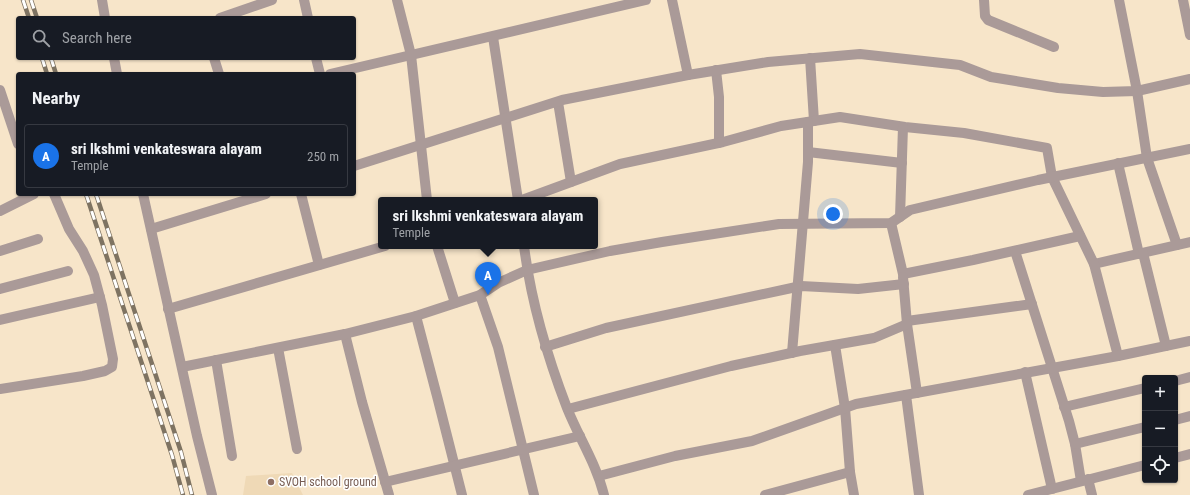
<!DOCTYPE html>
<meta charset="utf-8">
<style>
:root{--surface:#171b24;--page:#20242c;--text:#f1f3f6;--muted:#9ea1a6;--line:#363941;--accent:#1a73e8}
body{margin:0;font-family:"Roboto Condensed",sans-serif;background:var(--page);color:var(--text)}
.controls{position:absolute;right:12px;bottom:12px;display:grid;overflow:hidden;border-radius:4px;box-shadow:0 1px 3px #0004}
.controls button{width:36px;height:36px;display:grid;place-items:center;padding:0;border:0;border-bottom:1px solid var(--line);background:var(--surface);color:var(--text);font:20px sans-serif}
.you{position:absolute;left:833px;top:214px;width:14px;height:14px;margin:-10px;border:3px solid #fff;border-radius:50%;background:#1a73e8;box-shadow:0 0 0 6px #1a73e833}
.badge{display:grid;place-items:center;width:26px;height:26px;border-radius:50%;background:var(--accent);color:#fff;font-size:13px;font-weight:700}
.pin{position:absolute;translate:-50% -33px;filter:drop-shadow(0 1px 2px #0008)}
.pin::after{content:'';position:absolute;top:21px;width:14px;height:12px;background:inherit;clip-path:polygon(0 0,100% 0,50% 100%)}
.popup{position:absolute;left:378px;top:197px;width:220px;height:52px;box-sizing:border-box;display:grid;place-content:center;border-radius:4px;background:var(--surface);filter:drop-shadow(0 1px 3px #0005);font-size:13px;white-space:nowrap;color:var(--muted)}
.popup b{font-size:15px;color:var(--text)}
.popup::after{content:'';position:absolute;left:50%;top:100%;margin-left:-8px;border:8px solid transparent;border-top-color:var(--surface)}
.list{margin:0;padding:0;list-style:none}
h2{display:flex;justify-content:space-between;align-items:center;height:52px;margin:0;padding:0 16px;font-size:17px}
h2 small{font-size:13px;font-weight:400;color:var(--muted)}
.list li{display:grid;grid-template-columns:26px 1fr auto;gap:12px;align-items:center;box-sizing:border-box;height:64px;margin:0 8px 8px;padding:0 8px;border:1px solid var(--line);border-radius:4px}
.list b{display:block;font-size:15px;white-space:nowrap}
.list p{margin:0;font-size:13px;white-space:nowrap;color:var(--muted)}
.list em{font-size:13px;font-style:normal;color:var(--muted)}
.icon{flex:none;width:22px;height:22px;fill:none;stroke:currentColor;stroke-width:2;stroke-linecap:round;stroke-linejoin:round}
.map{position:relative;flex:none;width:1190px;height:495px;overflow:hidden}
.search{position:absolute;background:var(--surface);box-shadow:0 1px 3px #0004;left:16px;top:16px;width:340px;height:44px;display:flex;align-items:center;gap:10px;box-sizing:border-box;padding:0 14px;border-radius:4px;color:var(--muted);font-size:15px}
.panel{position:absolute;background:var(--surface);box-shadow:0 1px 3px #0004;left:16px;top:72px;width:340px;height:124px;border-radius:4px}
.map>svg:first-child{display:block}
.built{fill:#efd9b6}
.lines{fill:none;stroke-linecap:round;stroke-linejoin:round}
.minor{stroke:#aa9a98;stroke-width:10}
.rail-casing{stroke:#7e7362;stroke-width:4.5}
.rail{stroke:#fff;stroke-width:3;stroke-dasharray:9;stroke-linecap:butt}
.education-dot{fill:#8d6e63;stroke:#fff;stroke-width:1.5}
.labels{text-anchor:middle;stroke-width:3;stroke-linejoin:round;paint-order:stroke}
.education-label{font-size:12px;fill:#785e54;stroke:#fff;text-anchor:start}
</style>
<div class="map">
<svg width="1190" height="495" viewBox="0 0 1190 495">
<rect width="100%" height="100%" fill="#f7e5c9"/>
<!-- built -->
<path class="built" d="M292 473 303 495H243L246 476Z"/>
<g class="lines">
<!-- minor -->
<g class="minor">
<path d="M102 0 105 18"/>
<path d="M304 0 308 18"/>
<path d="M397 0 411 55 427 200"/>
<path d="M672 0 688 75"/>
<path d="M984 0 985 16 988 20 1054 47"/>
<path d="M1119 0 1137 91 1147 158 1177 245"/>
<path d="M1183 0 1190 35"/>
<path d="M220 18 272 0"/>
<path d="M493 37 518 200"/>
<path d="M114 58 117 74"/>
<path d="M214 58 219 74"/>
<path d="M316 58 320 74"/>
<path d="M810 58 814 121"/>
<path d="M716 70 719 97V143"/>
<path d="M330 74 646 0"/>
<path d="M0 90 18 144"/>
<path d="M558 102 571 182"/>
<path d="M808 152 902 163"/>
<path d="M1118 163 1139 254"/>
<path d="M354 166 562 100 688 75 768 62 860 54 960 65 991 77 1058 88 1103 92 1137 91 1190 79"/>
<path d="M143 194 197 436 212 495"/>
<path d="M301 194 319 265"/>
<path d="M522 200 620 164 723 142 781 126 840 117 905 127 964 133 1047 148 1052 177 1094 264 1190 242"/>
<path d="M0 211 34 194"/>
<path d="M900 217 903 127"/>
<path d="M891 223 903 274 973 260 1080 236"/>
<path d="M151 229 266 194"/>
<path d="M437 246 455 303"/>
<path d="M524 246C531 301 547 356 567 408 579 438 596 463 604 495"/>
<path d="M0 251 38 239"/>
<path d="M1015 251 1069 421 1075 444 1081 481"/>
<path d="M1143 253 1166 346"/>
<path d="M1094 264 1118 356"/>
<path d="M903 277 907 324 917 393"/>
<path d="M0 289 68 271"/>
<path d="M480 295 498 347 534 495"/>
<path d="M168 309 385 246"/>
<path d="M416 316 438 400 462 495"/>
<path d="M0 320 100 297"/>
<path d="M907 321 1032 304"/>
<path d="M345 334 362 402 389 495"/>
<path d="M835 345 845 408 850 472"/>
<path d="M545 347 606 328 801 286 858 289 904 284"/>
<path d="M278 348 297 449"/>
<path d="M792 353 808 162V122"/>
<path d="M216 360 232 456"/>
<path d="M182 367 345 334 416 316 480 295 498 283 527 270 610 251 662 242 779 224 891 223 910 210 1038 180 1190 149"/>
<path d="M1025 372 1052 489"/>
<path d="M1175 381 1190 377"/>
<path d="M0 389 83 376 105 371 112 367 113 359 102 305 94 275 83 251 69 229 54 194"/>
<path d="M906 395 919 495"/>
<path d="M1064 407 1145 388"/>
<path d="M568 409 731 366 800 351 874 338 907 324"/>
<path d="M1175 420 1190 416"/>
<path d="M1075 444 1145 427"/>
<path d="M1175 458 1190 454"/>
<path d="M599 476 675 456 752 441 856 404 1118 356 1190 341"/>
<path d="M1088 479 1092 495"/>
<path d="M385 482 580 436"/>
<path d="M765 495 850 472 854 495"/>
<path d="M1028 495 1145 465"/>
</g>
<!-- rail casing -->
<g class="rail-casing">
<g id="rail">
<path d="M23 0 29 18"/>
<path d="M31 0 37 18"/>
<path d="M42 58 47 74"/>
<path d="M51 58 56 74"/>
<path d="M86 194 172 455 183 495"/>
<path d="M96 194 181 452 192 495"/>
</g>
</g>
<!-- rail -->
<use href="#rail" class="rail"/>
</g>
<!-- markers -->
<circle class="education-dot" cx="271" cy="482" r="4"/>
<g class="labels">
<!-- education labels -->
<g class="education-label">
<text x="279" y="486">SVOH school ground</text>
</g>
</g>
</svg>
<div class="controls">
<button>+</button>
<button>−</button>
<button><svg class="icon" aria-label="locate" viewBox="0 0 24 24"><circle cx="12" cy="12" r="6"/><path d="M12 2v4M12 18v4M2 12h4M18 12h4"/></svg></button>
</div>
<div class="you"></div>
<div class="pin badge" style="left:488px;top:295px">A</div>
<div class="popup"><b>sri lkshmi venkateswara alayam</b>Temple</div>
<div class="search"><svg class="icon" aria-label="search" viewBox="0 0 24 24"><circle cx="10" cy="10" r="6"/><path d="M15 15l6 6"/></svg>Search here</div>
<section class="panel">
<h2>Nearby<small></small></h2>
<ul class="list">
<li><span class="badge">A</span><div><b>sri lkshmi venkateswara alayam</b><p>Temple</p></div><em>250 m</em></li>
</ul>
</section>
</div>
